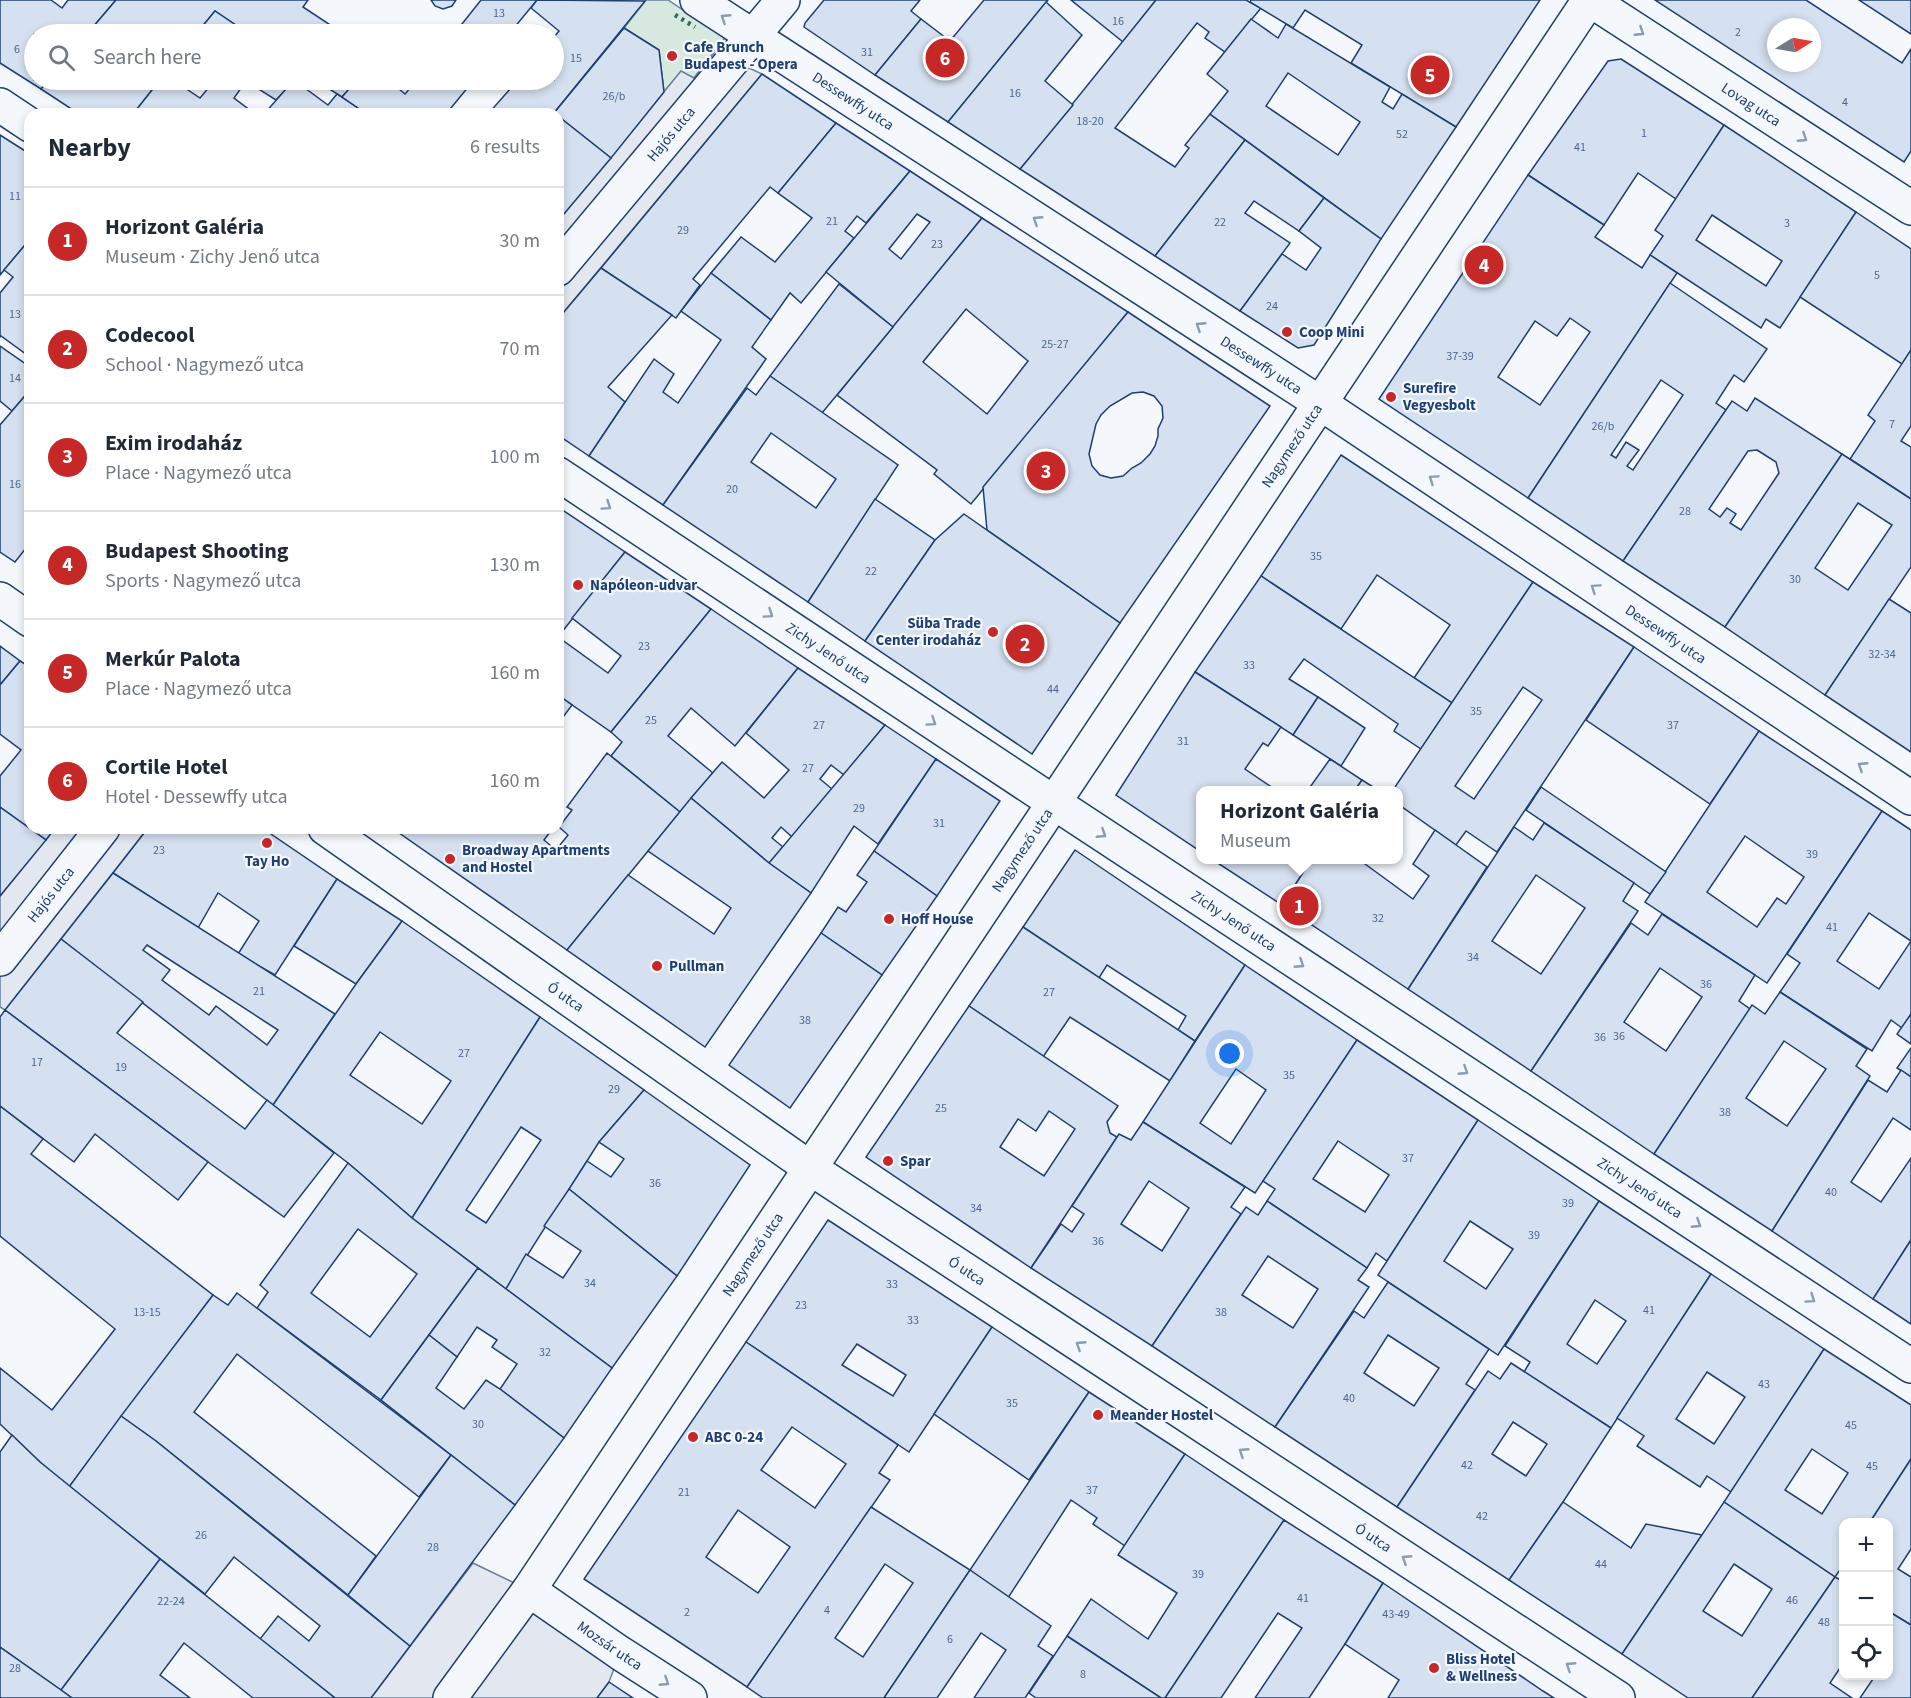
<!DOCTYPE html>
<meta charset="utf-8">
<style>
:root{--surface:#fff;--page:#f2f2f3;--text:#1f2937;--muted:#747a83;--line:#e0e1e3;--accent:#c62828}
body{margin:0;font-family:"Source Sans 3",sans-serif;background:var(--page);color:var(--text)}
.controls{position:absolute;right:18px;bottom:18px;display:grid;overflow:hidden;border-radius:12px;box-shadow:0 3px 9px #0003}
.controls button{width:54px;height:54px;display:grid;place-items:center;padding:0;border:0;border-bottom:2px solid var(--line);background:var(--surface);color:var(--text);font:30px sans-serif}
.compass{position:absolute;left:1767px;top:18px;width:54px;height:54px;border-radius:50%;background:var(--surface);box-shadow:0 3px 9px #0003;rotate:79deg}
.you{position:absolute;left:1230px;top:1054px;width:21px;height:21px;margin:-15px;border:4px solid #fff;border-radius:50%;background:#1a73e8;box-shadow:0 0 0 9px #1a73e833}
.badge{display:grid;place-items:center;width:39px;height:39px;border-radius:50%;background:var(--accent);color:#fff;font-size:20px;font-weight:700}
.pin{position:absolute;translate:-50% -50%;border:3px solid #fff;box-shadow:0 2px 6px #0006}
.popup{position:absolute;left:1196px;top:786px;width:207px;height:78px;box-sizing:border-box;display:grid;place-content:center;border-radius:12px;background:var(--surface);filter:drop-shadow(0 2px 4px #0005);font-size:20px;white-space:nowrap;color:var(--muted)}
.popup b{font-size:22px;color:var(--text)}
.popup::after{content:'';position:absolute;left:50%;top:100%;margin-left:-12px;border:12px solid transparent;border-top-color:var(--surface)}
.list{margin:0;padding:0;list-style:none}
h2{display:flex;justify-content:space-between;align-items:center;height:78px;margin:0;padding:0 24px;font-size:26px}
h2 small{font-size:20px;font-weight:400;color:var(--muted)}
.list li{display:grid;grid-template-columns:39px 1fr auto;gap:18px;align-items:center;box-sizing:border-box;height:108px;padding:0 24px;border-top:2px solid var(--line)}
.list b{display:block;font-size:22px;white-space:nowrap}
.list p{margin:0;font-size:20px;white-space:nowrap;color:var(--muted)}
.list em{font-size:20px;font-style:normal;color:var(--muted)}
.icon{flex:none;width:33px;height:33px;fill:none;stroke:currentColor;stroke-width:2;stroke-linecap:round;stroke-linejoin:round}
.map{position:relative;flex:none;width:1911px;height:1698px;overflow:hidden}
.search{position:absolute;background:var(--surface);box-shadow:0 3px 9px #0003;left:24px;top:24px;width:540px;height:66px;display:flex;align-items:center;gap:15px;box-sizing:border-box;padding:0 21px;border-radius:33px;color:var(--muted);font-size:22px}
.panel{position:absolute;background:var(--surface);box-shadow:0 3px 9px #0003;left:24px;top:108px;width:540px;height:726px;border-radius:18px}
.map>svg:first-child{display:block}
.green{fill:#d7e8df;stroke:#687fa3;stroke-width:1.5}
.parking{fill:#e3e8f0;stroke:#687fa3;stroke-width:1.5}
.building{fill:#d5e0f0;stroke:#1d3f73;stroke-width:1.5;fill-rule:evenodd}
.lines{fill:none;stroke-linecap:round;stroke-linejoin:round}
.street-casing{stroke:#1d3f73;stroke-width:36}
.street{stroke:#f4f7fb;stroke-width:33}
.hedge{stroke:#2c6c60;stroke-width:4.5;stroke-dasharray:3 4.5;stroke-linecap:butt}
.oneway{stroke:#889bb7}
.poi-dot{fill:#c62828;stroke:#f4f7fb;stroke-width:2}
.labels{text-anchor:middle;stroke-width:4.5;stroke-linejoin:round;paint-order:stroke}
.number-label{font-size:12px;fill:#4b6792}
.poi-label{font-size:15px;font-weight:bold;fill:#1d3f73;stroke:#f4f7fb;text-anchor:start}
.street-label{font-size:15px;fill:#1d3f73;stroke:#f4f7fb}
</style>
<div class="map">
<svg width="1911" height="1698" viewBox="0 0 1911 1698">
<rect width="100%" height="100%" fill="#f4f7fb"/>
<!-- green -->
<path class="green" d="M646 0H668L725 38 694 78 681 72 664 92 659 50 624 28Z"/>
<!-- parking -->
<g class="parking">
<path d="M717 49 732 60 762 74 558 319V221L681 71 694 78Z"/>
<path d="M55 828H148L5 1010 0 1007V896Z"/>
<path d="M473 1563 529 1590 620 1653 609 1682 597 1698H371Z"/>
</g>
<!-- building -->
<g class="building">
<path d="M0 0H51L62 8 68 0H116L87 34H34V80H49L41 89 0 63Z"/>
<path d="M116 0H308L303 7 344 34H249L215 11 196 34H87Z"/>
<path d="M431 0H456L452 6 443 9 435 6Z"/>
<path d="M481 0H537L509 34H454Z"/>
<path d="M537 0 645 1 553 114H488L518 80H554V37L559 31 531 8Z"/>
<path d="M824 0H920L911 11 921 19 875 75 804 27 805 23Z"/>
<path d="M984 0H1048L948 122 875 75 921 19 950 41Z"/>
<path d="M1071 0H1156L1123 42Z"/>
<path d="M1156 0H1246L1261 8 1225 52 1205 38 1209 32 1197 23 1115 128 1175 167 1189 148 1185 145 1210 114 1245 140 1155 256 1020 169Z"/>
<path d="M1251 0H1540L1456 127 1351 63 1362 45 1305 10 1293 28 1250 2Z"/>
<path d="M1655 0H1806L1902 63 1911 49V151L1904 162ZM1776 27H1812V63H1776Z"/>
<path d="M1859 0H1911V34Z"/>
<path d="M1046 2 1082 35 1045 81 1073 105 1020 169 948 122Z"/>
<path d="M215 11 249 34H196Z"/>
<path d="M1251 19 1278 38 1286 24 1390 87 1382 102 1393 109 1402 94 1456 127 1381 239 1210 114 1228 91 1207 74ZM1288 73 1360 122 1338 155 1266 106Z"/>
<path d="M624 28 659 50 664 92 611 158 558 116V114L554 113Z"/>
<path d="M1621 59 1724 125 1676 199 1638 173 1604 225 1528 175 1608 61Z"/>
<path d="M762 74 836 123 778 193 770 187 693 279 700 285 676 318 601 268Z"/>
<path d="M49 80H160L133 114H79L41 89Z"/>
<path d="M160 80H173L200 98 215 80H295L276 100 246 81 234 98 255 114H133Z"/>
<path d="M294 80 328 105 337 94 367 114H264Z"/>
<path d="M315 80H357L342 97Z"/>
<path d="M357 80H395L392 83 405 94 417 80H474L446 114H432L429 112 427 114H367L342 97Z"/>
<path d="M558 116 611 158 558 221Z"/>
<path d="M836 123 910 171 866 223 857 216 845 231 854 238 801 303 790 293 771 320 711 273 741 237 775 262 812 218 778 193Z"/>
<path d="M1724 125 1856 212 1780 328 1766 319 1761 328 1650 255 1663 236 1655 230ZM1712 215 1782 261 1766 286 1696 240Z"/>
<path d="M0 135 30 154V239L0 275Z"/>
<path d="M1245 140 1324 198 1299 231 1254 201 1245 213 1290 243 1240 311 1155 256Z"/>
<path d="M910 171 982 218 893 327 826 272ZM917 214 930 222 901 259 889 249Z"/>
<path d="M1528 175 1604 225 1595 237 1642 268 1650 255 1677 273 1528 498 1379 399ZM1570 318 1590 332 1540 405 1498 377 1535 321 1557 336Z"/>
<path d="M1324 198 1381 239 1314 345 1298 348 1240 311 1282 254 1306 270 1321 248 1299 231Z"/>
<path d="M1856 212 1911 249V350L1902 364 1800 297Z"/>
<path d="M982 218 1128 312 971 504 934 474 937 470 837 395ZM966 309 1028 361 987 414 923 362Z"/>
<path d="M30 239V357L1 336 0 337V293L13 277 4 270Z"/>
<path d="M601 268 672 315 608 387 625 402 589 456 558 435V319Z"/>
<path d="M711 273 771 320 752 347 766 359 663 505 589 456 654 359 674 374 663 392 678 403 721 340 681 311Z"/>
<path d="M1670 283 1767 349 1744 382 1734 375 1716 403 1726 410 1623 561 1528 498ZM1661 380 1683 395 1633 470 1627 466 1639 450 1626 442 1616 458 1611 455Z"/>
<path d="M839 284 893 327 822 413 770 376Z"/>
<path d="M1128 312 1270 406 1120 623 987 530 983 487ZM1143 392 1154 396 1162 406 1163 418 1158 429V436L1155 446 1150 454 1141 463 1132 468 1123 476 1111 478 1100 475 1092 466 1089 454 1096 424 1101 415 1110 406 1132 393Z"/>
<path d="M0 346 30 367V390L12 411 0 401Z"/>
<path d="M1911 350V426L1901 441 1911 447V499L1850 459 1875 421 1868 415Z"/>
<path d="M770 376 898 465 808 602 663 505 747 388 756 395ZM771 433 836 479 816 508 751 462Z"/>
<path d="M30 390V543L15 562 0 552V425Z"/>
<path d="M1755 398 1842 454 1725 627 1623 561 1732 401 1747 411ZM1757 450 1776 462 1779 473 1741 530 1730 523 1736 514 1727 508 1720 517 1709 509 1748 451Z"/>
<path d="M1842 454 1911 499V567L1825 695 1725 627ZM1858 503 1892 525 1848 590 1815 568Z"/>
<path d="M1341 455 1533 582 1452 703 1414 678 1450 625 1377 575 1341 629 1261 576Z"/>
<path d="M875 499 935 540 865 641 808 602Z"/>
<path d="M558 507 625 552 558 637Z"/>
<path d="M964 514 1120 623 1032 754 865 641 935 540Z"/>
<path d="M625 552 711 609 611 732 558 695V637L608 673 621 656 572 618Z"/>
<path d="M1261 576 1452 703 1421 749 1394 731 1398 724 1304 659 1289 679 1318 697 1293 735 1195 672Z"/>
<path d="M1533 582 1634 647 1497 852 1466 831 1456 845 1398 804V790H1393ZM1523 687 1542 700 1474 799 1455 786Z"/>
<path d="M1889 599 1911 613V752L1825 695Z"/>
<path d="M711 609 798 668 735 746 691 708 668 736 713 773 680 812 611 756 622 742 611 732Z"/>
<path d="M0 646 20 661 0 685Z"/>
<path d="M1634 647 1759 731 1710 804 1586 720Z"/>
<path d="M20 661 30 667V828H55L46 840 0 807V776L21 750 0 734V685Z"/>
<path d="M798 668 885 725 844 775 831 765 820 779 832 789 792 837 781 827 772 838 783 847 769 863 691 798 722 762 764 798 789 770 746 733Z"/>
<path d="M1195 672 1281 727 1268 746 1263 743 1245 769 1276 790H1200V851L1116 795Z"/>
<path d="M558 695 572 705 558 724Z"/>
<path d="M1318 697 1365 728 1341 766 1293 735Z"/>
<path d="M885 725 936 759 878 844 854 826 811 893 769 863Z"/>
<path d="M1759 731 1882 811 1767 983 1645 902ZM1745 836 1804 877 1786 904 1777 898 1757 927 1707 892Z"/>
<path d="M607 753 680 812 567 950 392 828H553L544 840 556 850 568 835 559 827 572 810 567 807Z"/>
<path d="M936 759 1000 801 937 896 874 851Z"/>
<path d="M1330 759 1362 780 1355 790H1308Z"/>
<path d="M1362 780 1378 790H1355Z"/>
<path d="M1541 787 1666 872 1650 894 1526 810Z"/>
<path d="M691 798 769 863 811 893 705 1047 567 950 628 875 714 934 731 908 648 851Z"/>
<path d="M0 807 46 840 0 896Z"/>
<path d="M1882 811 1911 830V941L1869 913 1837 961 1879 989 1911 941V1014L1902 1028 1891 1020 1872 1051 1780 992 1800 963 1787 954Z"/>
<path d="M1544 823 1634 883 1623 901 1638 911 1531 1071 1408 989 1514 827 1533 840ZM1536 875 1585 908 1541 974 1492 941Z"/>
<path d="M148 828H262L337 879 275 975 238 954 259 921 218 893 198 928 113 873Z"/>
<path d="M1435 830 1487 867 1408 989 1282 905 1311 860H1362L1361 861 1413 899 1429 876 1413 864Z"/>
<path d="M1075 850 1245 965 1195 1041 1178 1030 1186 1016 1107 965 1099 978 1023 927Z"/>
<path d="M874 851 937 896 882 975 821 933 838 907 846 912 867 882 857 875Z"/>
<path d="M1213 860H1311L1282 905Z"/>
<path d="M113 873 335 1014 273 1105 61 939ZM147 945 278 1030 267 1045 216 1006 209 1015 162 980 170 970 143 950Z"/>
<path d="M337 879 402 921 356 984 294 946Z"/>
<path d="M1662 914 1755 975 1739 1001 1750 1009 1654 1154 1531 1071 1631 923 1648 935ZM1660 968 1702 997 1666 1051 1624 1022Z"/>
<path d="M402 921 540 1017 412 1218 348 1163 273 1105 356 984ZM380 1032 451 1081 422 1124 350 1075Z"/>
<path d="M1023 927 1195 1041 1170 1081 1070 1017 1043 1057 969 1006Z"/>
<path d="M821 933 882 975 790 1108 729 1065Z"/>
<path d="M61 939 143 1002 117 1033 245 1129 267 1100 334 1153 284 1217 208 1162 5 1010Z"/>
<path d="M1245 965 1357 1040 1255 1193 1143 1122ZM1236 1069 1266 1090 1231 1144 1200 1123Z"/>
<path d="M1780 992 1867 1049 1856 1066 1870 1076 1772 1231 1654 1154 1752 1005 1765 1014ZM1784 1041 1826 1069 1787 1126 1746 1098Z"/>
<path d="M969 1006 1118 1106 1107 1122 1110 1133 1117 1137 1031 1268 866 1157ZM1049 1111 1075 1129 1044 1176 1000 1147 1018 1119 1036 1131Z"/>
<path d="M5 1010 208 1162 178 1200 95 1134 74 1162 0 1106V1017Z"/>
<path d="M1911 1014V1044L1897 1034Z"/>
<path d="M540 1017 644 1090 599 1142 506 1289 412 1218ZM521 1127 541 1140 486 1223 466 1210Z"/>
<path d="M1357 1040 1478 1120 1387 1261 1376 1253 1367 1268 1267 1201 1275 1189 1263 1181ZM1338 1141 1389 1175 1365 1212 1313 1179Z"/>
<path d="M1911 1048V1077L1897 1068Z"/>
<path d="M1901 1070 1911 1077V1130L1893 1118 1851 1182 1881 1202 1911 1158V1240L1873 1299 1772 1231 1868 1080 1887 1092Z"/>
<path d="M644 1090 750 1165 677 1276 569 1189 587 1161 611 1177 624 1159 599 1142Z"/>
<path d="M0 1106 43 1139 31 1154 213 1295 69 1487 40 1462 0 1424V1368L52 1410 115 1329 0 1236Z"/>
<path d="M1478 1120 1599 1201 1498 1355 1378 1275ZM1470 1221 1513 1249 1486 1289 1444 1261Z"/>
<path d="M1143 1122 1245 1187 1231 1207 1241 1214 1152 1346 1031 1268 1061 1224 1072 1232 1084 1214 1072 1206 1119 1134 1131 1140ZM1149 1181 1189 1208 1162 1251 1121 1224Z"/>
<path d="M348 1163 412 1218 478 1268 381 1400 257 1308 268 1292 260 1285ZM358 1229 417 1274 370 1337 311 1293Z"/>
<path d="M569 1189 677 1276 612 1368 506 1289 526 1254 563 1278 581 1251 544 1226Z"/>
<path d="M1267 1201 1367 1268 1358 1280 1369 1287 1275 1427 1152 1346 1246 1207 1258 1215ZM1268 1256 1318 1289 1293 1328 1242 1295Z"/>
<path d="M1599 1201 1711 1274 1611 1428 1524 1372 1530 1362 1505 1346ZM1595 1300 1626 1321 1597 1364 1567 1344Z"/>
<path d="M828 1220 992 1327 909 1452 746 1342ZM857 1344 906 1375 893 1396 842 1365Z"/>
<path d="M1911 1240V1324L1873 1299Z"/>
<path d="M478 1268 612 1368 564 1438 500 1389 517 1364 492 1347 497 1340 477 1327 457 1357 429 1335Z"/>
<path d="M1711 1274 1824 1349 1731 1492 1707 1476 1700 1487 1637 1446 1644 1436 1617 1418ZM1707 1372 1745 1397 1714 1444 1676 1419Z"/>
<path d="M1388 1282 1489 1349 1466 1384 1475 1390 1397 1507 1275 1427 1354 1311 1364 1318ZM1388 1335 1439 1368 1414 1406 1364 1373Z"/>
<path d="M237 1293 451 1455 419 1497 237 1354 194 1412 376 1556 348 1595 156 1441 121 1416 213 1295 228 1305Z"/>
<path d="M992 1327 1089 1392 1029 1480 934 1414Z"/>
<path d="M429 1335 457 1357 436 1388 464 1409 486 1380 500 1389 564 1438 515 1505 381 1400Z"/>
<path d="M746 1342 898 1445 879 1473 890 1480 747 1687 584 1579ZM792 1427 846 1464 815 1508 761 1470ZM738 1510 790 1547 758 1593 706 1557Z"/>
<path d="M1824 1349 1911 1405V1459L1870 1522H1844V1564L1835 1577 1724 1502ZM1812 1449 1848 1473 1822 1514 1785 1490Z"/>
<path d="M1511 1363 1611 1428 1563 1502 1509 1580 1397 1507 1488 1371 1500 1379ZM1513 1422 1547 1444 1526 1476 1492 1454Z"/>
<path d="M1089 1392 1185 1454 1125 1546 1093 1524 1097 1518 1071 1500 1008 1598 970 1570Z"/>
<path d="M121 1416 156 1441 410 1646 371 1698H335L260 1639 278 1616 309 1641 320 1626 234 1557 205 1594 69 1487Z"/>
<path d="M12 1435 40 1462 160 1559 61 1690 0 1647V1452Z"/>
<path d="M1185 1454 1284 1520 1165 1698H1161L1067 1636 1091 1599 1148 1639 1177 1593 1118 1555Z"/>
<path d="M451 1455 515 1505 410 1646 348 1595Z"/>
<path d="M1911 1459V1549L1898 1569 1911 1577V1625L1888 1611V1522H1870Z"/>
<path d="M1563 1502 1631 1548 1646 1524 1702 1535 1622 1654 1509 1580Z"/>
<path d="M1724 1502 1835 1577 1752 1698H1688L1622 1654ZM1734 1564 1772 1589 1742 1636 1703 1611Z"/>
<path d="M871 1507 970 1570 884 1698H763L747 1687ZM885 1564 913 1583 863 1657 835 1638Z"/>
<path d="M1284 1520 1383 1583 1345 1644 1309 1698H1255L1302 1628 1278 1613 1221 1698H1165Z"/>
<path d="M160 1559 335 1698H253L184 1643 160 1675 190 1698H72L61 1690Z"/>
<path d="M970 1570 1051 1626 1038 1646 1053 1656 1025 1698H974L1006 1650 981 1633 937 1698H884Z"/>
<path d="M1835 1577 1844 1582V1662L1830 1683 1852 1698H1752Z"/>
<path d="M1383 1583 1543 1691 1554 1698H1388L1399 1680 1345 1644Z"/>
<path d="M1888 1611 1911 1625V1698H1860L1875 1676H1888Z"/>
<path d="M1067 1636 1161 1698H1036L1029 1693Z"/>
<path d="M0 1647 61 1690 72 1698H0Z"/>
<path d="M609 1682 633 1698H597Z"/>
</g>
<g class="lines">
<!-- street casing -->
<g class="street-casing">
<g id="street">
<path id="s1" d="M697 0 1320 403 1911 798"/>
<path id="s2" d="M1590 0 1911 208"/>
<path d="M0 105 30 125"/>
<path id="s3" d="M558 269 783 0"/>
<path id="s4" d="M558 474 1053 802 1911 1366"/>
<path d="M0 599 30 620"/>
<path id="s5" d="M325 828 810 1168 1618 1698"/>
<path id="s6" d="M0 959 103 828"/>
<path id="s7" d="M529 1590 620 1653 690 1698"/>
<path id="s8" d="M450 1698 529 1590 1589 0"/>
</g>
</g>
<!-- street -->
<use href="#street" class="street"/>
<!-- hedge -->
<path class="hedge" d="M675 15 695 27"/>
</g>
<!-- one-way arrows -->
<defs><path id="oneway-chevron" d="M-2-3.5L2.5 0L-2 3.5" fill="none" stroke-width="1.6" stroke-linecap="round" stroke-linejoin="round" transform="scale(1.5)"/></defs>
<g class="oneway">
<use href="#oneway-chevron" transform="translate(725 18) rotate(-147)"/>
<use href="#oneway-chevron" transform="translate(1640 32) rotate(33)"/>
<use href="#oneway-chevron" transform="translate(1803 138) rotate(33)"/>
<use href="#oneway-chevron" transform="translate(1037 220) rotate(-147)"/>
<use href="#oneway-chevron" transform="translate(1200 326) rotate(-147)"/>
<use href="#oneway-chevron" transform="translate(1433 479) rotate(-146)"/>
<use href="#oneway-chevron" transform="translate(607 506) rotate(34)"/>
<use href="#oneway-chevron" transform="translate(1595 588) rotate(-146)"/>
<use href="#oneway-chevron" transform="translate(769 614) rotate(34)"/>
<use href="#oneway-chevron" transform="translate(932 722) rotate(34)"/>
<use href="#oneway-chevron" transform="translate(1862 766) rotate(-147)"/>
<use href="#oneway-chevron" transform="translate(1102 834) rotate(33)"/>
<use href="#oneway-chevron" transform="translate(1300 964) rotate(33)"/>
<use href="#oneway-chevron" transform="translate(1464 1071) rotate(33)"/>
<use href="#oneway-chevron" transform="translate(1697 1224) rotate(33)"/>
<use href="#oneway-chevron" transform="translate(1811 1299) rotate(34)"/>
<use href="#oneway-chevron" transform="translate(1080 1345) rotate(-147)"/>
<use href="#oneway-chevron" transform="translate(1243 1452) rotate(-147)"/>
<use href="#oneway-chevron" transform="translate(1406 1559) rotate(-147)"/>
<use href="#oneway-chevron" transform="translate(1570 1666) rotate(-147)"/>
<use href="#oneway-chevron" transform="translate(665 1682) rotate(33)"/>
</g>
<!-- markers -->
<g class="poi-dot">
<circle cx="672" cy="56" r="6"/>
<circle cx="1287" cy="332" r="6"/>
<circle cx="1391" cy="397" r="6"/>
<circle cx="578" cy="585" r="6"/>
<circle cx="993" cy="632" r="6"/>
<circle cx="267" cy="843" r="6"/>
<circle cx="450" cy="859" r="6"/>
<circle cx="889" cy="919" r="6"/>
<circle cx="657" cy="966" r="6"/>
<circle cx="888" cy="1161" r="6"/>
<circle cx="1098" cy="1415" r="6"/>
<circle cx="693" cy="1437" r="6"/>
<circle cx="1434" cy="1668" r="6"/>
</g>
<g class="labels">
<!-- number labels -->
<g class="number-label">
<text x="499" y="17">13</text>
<text x="1118" y="25">16</text>
<text x="1738" y="36">2</text>
<text x="17" y="53">6</text>
<text x="867" y="56">31</text>
<text x="576" y="62">15</text>
<text x="1015" y="97">16</text>
<text x="614" y="100">26/b</text>
<text x="1845" y="106">4</text>
<text x="1090" y="125">18-20</text>
<text x="1644" y="137">1</text>
<text x="1402" y="138">52</text>
<text x="1580" y="151">41</text>
<text x="15" y="200">11</text>
<text x="832" y="225">21</text>
<text x="1220" y="226">22</text>
<text x="1787" y="227">3</text>
<text x="683" y="234">29</text>
<text x="937" y="248">23</text>
<text x="1877" y="279">5</text>
<text x="1272" y="310">24</text>
<text x="15" y="318">13</text>
<text x="1055" y="348">25-27</text>
<text x="1460" y="360">37-39</text>
<text x="15" y="382">14</text>
<text x="1892" y="428">7</text>
<text x="1603" y="430">26/b</text>
<text x="15" y="488">16</text>
<text x="732" y="493">20</text>
<text x="1685" y="515">28</text>
<text x="1316" y="560">35</text>
<text x="871" y="575">22</text>
<text x="1795" y="583">30</text>
<text x="644" y="650">23</text>
<text x="1882" y="658">32-34</text>
<text x="1249" y="669">33</text>
<text x="1053" y="693">44</text>
<text x="1476" y="715">35</text>
<text x="651" y="724">25</text>
<text x="819" y="729">27</text>
<text x="1673" y="729">37</text>
<text x="1183" y="745">31</text>
<text x="808" y="772">27</text>
<text x="859" y="812">29</text>
<text x="939" y="827">31</text>
<text x="159" y="854">23</text>
<text x="1812" y="858">39</text>
<text x="1378" y="922">32</text>
<text x="1832" y="931">41</text>
<text x="1473" y="961">34</text>
<text x="1706" y="988">36</text>
<text x="259" y="995">21</text>
<text x="1049" y="996">27</text>
<text x="805" y="1024">38</text>
<text x="1619" y="1040">36</text>
<text x="1600" y="1041">36</text>
<text x="464" y="1057">27</text>
<text x="37" y="1066">17</text>
<text x="121" y="1071">19</text>
<text x="1289" y="1079">35</text>
<text x="614" y="1093">29</text>
<text x="941" y="1112">25</text>
<text x="1725" y="1116">38</text>
<text x="1408" y="1162">37</text>
<text x="655" y="1187">36</text>
<text x="1831" y="1196">40</text>
<text x="1568" y="1207">39</text>
<text x="976" y="1212">34</text>
<text x="1534" y="1239">39</text>
<text x="1098" y="1245">36</text>
<text x="590" y="1287">34</text>
<text x="892" y="1288">33</text>
<text x="801" y="1309">23</text>
<text x="1649" y="1314">41</text>
<text x="147" y="1316">13-15</text>
<text x="1221" y="1316">38</text>
<text x="913" y="1324">33</text>
<text x="545" y="1356">32</text>
<text x="1764" y="1388">43</text>
<text x="1349" y="1402">40</text>
<text x="1012" y="1407">35</text>
<text x="478" y="1428">30</text>
<text x="1851" y="1429">45</text>
<text x="1467" y="1469">42</text>
<text x="1872" y="1470">45</text>
<text x="1092" y="1494">37</text>
<text x="684" y="1496">21</text>
<text x="1482" y="1520">42</text>
<text x="201" y="1539">26</text>
<text x="433" y="1551">28</text>
<text x="1601" y="1568">44</text>
<text x="1198" y="1578">39</text>
<text x="1303" y="1602">41</text>
<text x="1792" y="1604">46</text>
<text x="171" y="1605">22-24</text>
<text x="827" y="1614">4</text>
<text x="687" y="1616">2</text>
<text x="1396" y="1618">43-49</text>
<text x="1824" y="1626">48</text>
<text x="950" y="1643">6</text>
<text x="15" y="1672">28</text>
<text x="1083" y="1678">8</text>
</g>
<!-- poi labels -->
<g class="poi-label">
<text x="684" y="52">Cafe Brunch<tspan x="684" dy="17">Budapest - Opera</tspan></text>
<text x="1299" y="337">Coop Mini</text>
<text x="1403" y="393">Surefire<tspan x="1403" dy="17">Vegyesbolt</tspan></text>
<text x="590" y="590">Napóleon-udvar</text>
<text x="981" y="628" text-anchor="end">Süba Trade<tspan x="981" dy="17">Center irodaház</tspan></text>
<text x="462" y="855">Broadway Apartments<tspan x="462" dy="17">and Hostel</tspan></text>
<text x="267" y="866" text-anchor="middle">Tay Ho</text>
<text x="901" y="924">Hoff House</text>
<text x="669" y="971">Pullman</text>
<text x="900" y="1166">Spar</text>
<text x="1110" y="1420">Meander Hostel</text>
<text x="705" y="1442">ABC 0-24</text>
<text x="1446" y="1664">Bliss Hotel<tspan x="1446" dy="17">&amp; Wellness</tspan></text>
</g>
<!-- street labels -->
<g class="street-label">
<text dy="5" stroke="none"><textPath href="#s1" startOffset="186">Dessewffy utca</textPath></text>
<text dy="5" stroke="none"><textPath href="#s2" startOffset="192">Lovag utca</textPath></text>
<text dy="5" stroke="none"><textPath href="#s3" startOffset="176">Hajós utca</textPath></text>
<text dy="5" stroke="none"><textPath href="#s1" startOffset="672">Dessewffy utca</textPath></text>
<text dy="5" stroke="none"><textPath href="#s8" startOffset="1509">Nagymező utca</textPath></text>
<text dy="5" stroke="none"><textPath href="#s1" startOffset="1158">Dessewffy utca</textPath></text>
<text dy="5" stroke="none"><textPath href="#s4" startOffset="324">Zichy Jenő utca</textPath></text>
<text dy="5" stroke="none"><textPath href="#s8" startOffset="1023">Nagymező utca</textPath></text>
<text dy="5" stroke="none"><textPath href="#s6" startOffset="82">Hajós utca</textPath></text>
<text dy="5" stroke="none"><textPath href="#s4" startOffset="810">Zichy Jenő utca</textPath></text>
<text dy="5" stroke="none"><textPath href="#s5" startOffset="294">Ó utca</textPath></text>
<text dy="5" stroke="none"><textPath href="#s4" startOffset="1296">Zichy Jenő utca</textPath></text>
<text dy="5" stroke="none"><textPath href="#s8" startOffset="537">Nagymező utca</textPath></text>
<text dy="5" stroke="none"><textPath href="#s5" startOffset="780">Ó utca</textPath></text>
<text dy="5" stroke="none"><textPath href="#s5" startOffset="1266">Ó utca</textPath></text>
<text dy="5" stroke="none"><textPath href="#s7" startOffset="98">Mozsár utca</textPath></text>
</g>
</g>
</svg>
<div class="controls">
<button>+</button>
<button>−</button>
<button><svg class="icon" aria-label="locate" viewBox="0 0 24 24"><circle cx="12" cy="12" r="6"/><path d="M12 2v4M12 18v4M2 12h4M18 12h4"/></svg></button>
</div>
<svg class="compass" viewBox="-18 -18 36 36"><path d="M0-13l5 13h-10z" fill="#e53935"/><path d="M0 13l5-13h-10z" fill="#747a83"/></svg>
<div class="you"></div>
<div class="pin badge" style="left:1299px;top:906px">1</div>
<div class="popup"><b>Horizont Galéria</b>Museum</div>
<div class="pin badge" style="left:1025px;top:644px">2</div>
<div class="pin badge" style="left:1046px;top:471px">3</div>
<div class="pin badge" style="left:1484px;top:265px">4</div>
<div class="pin badge" style="left:1430px;top:75px">5</div>
<div class="pin badge" style="left:945px;top:58px">6</div>
<div class="search"><svg class="icon" aria-label="search" viewBox="0 0 24 24"><circle cx="10" cy="10" r="6"/><path d="M15 15l6 6"/></svg>Search here</div>
<section class="panel">
<h2>Nearby<small>6 results</small></h2>
<ul class="list">
<li><span class="badge">1</span><div><b>Horizont Galéria</b><p>Museum · Zichy Jenő utca</p></div><em>30 m</em></li>
<li><span class="badge">2</span><div><b>Codecool</b><p>School · Nagymező utca</p></div><em>70 m</em></li>
<li><span class="badge">3</span><div><b>Exim irodaház</b><p>Place · Nagymező utca</p></div><em>100 m</em></li>
<li><span class="badge">4</span><div><b>Budapest Shooting</b><p>Sports · Nagymező utca</p></div><em>130 m</em></li>
<li><span class="badge">5</span><div><b>Merkúr Palota</b><p>Place · Nagymező utca</p></div><em>160 m</em></li>
<li><span class="badge">6</span><div><b>Cortile Hotel</b><p>Hotel · Dessewffy utca</p></div><em>160 m</em></li>
</ul>
</section>
</div>
